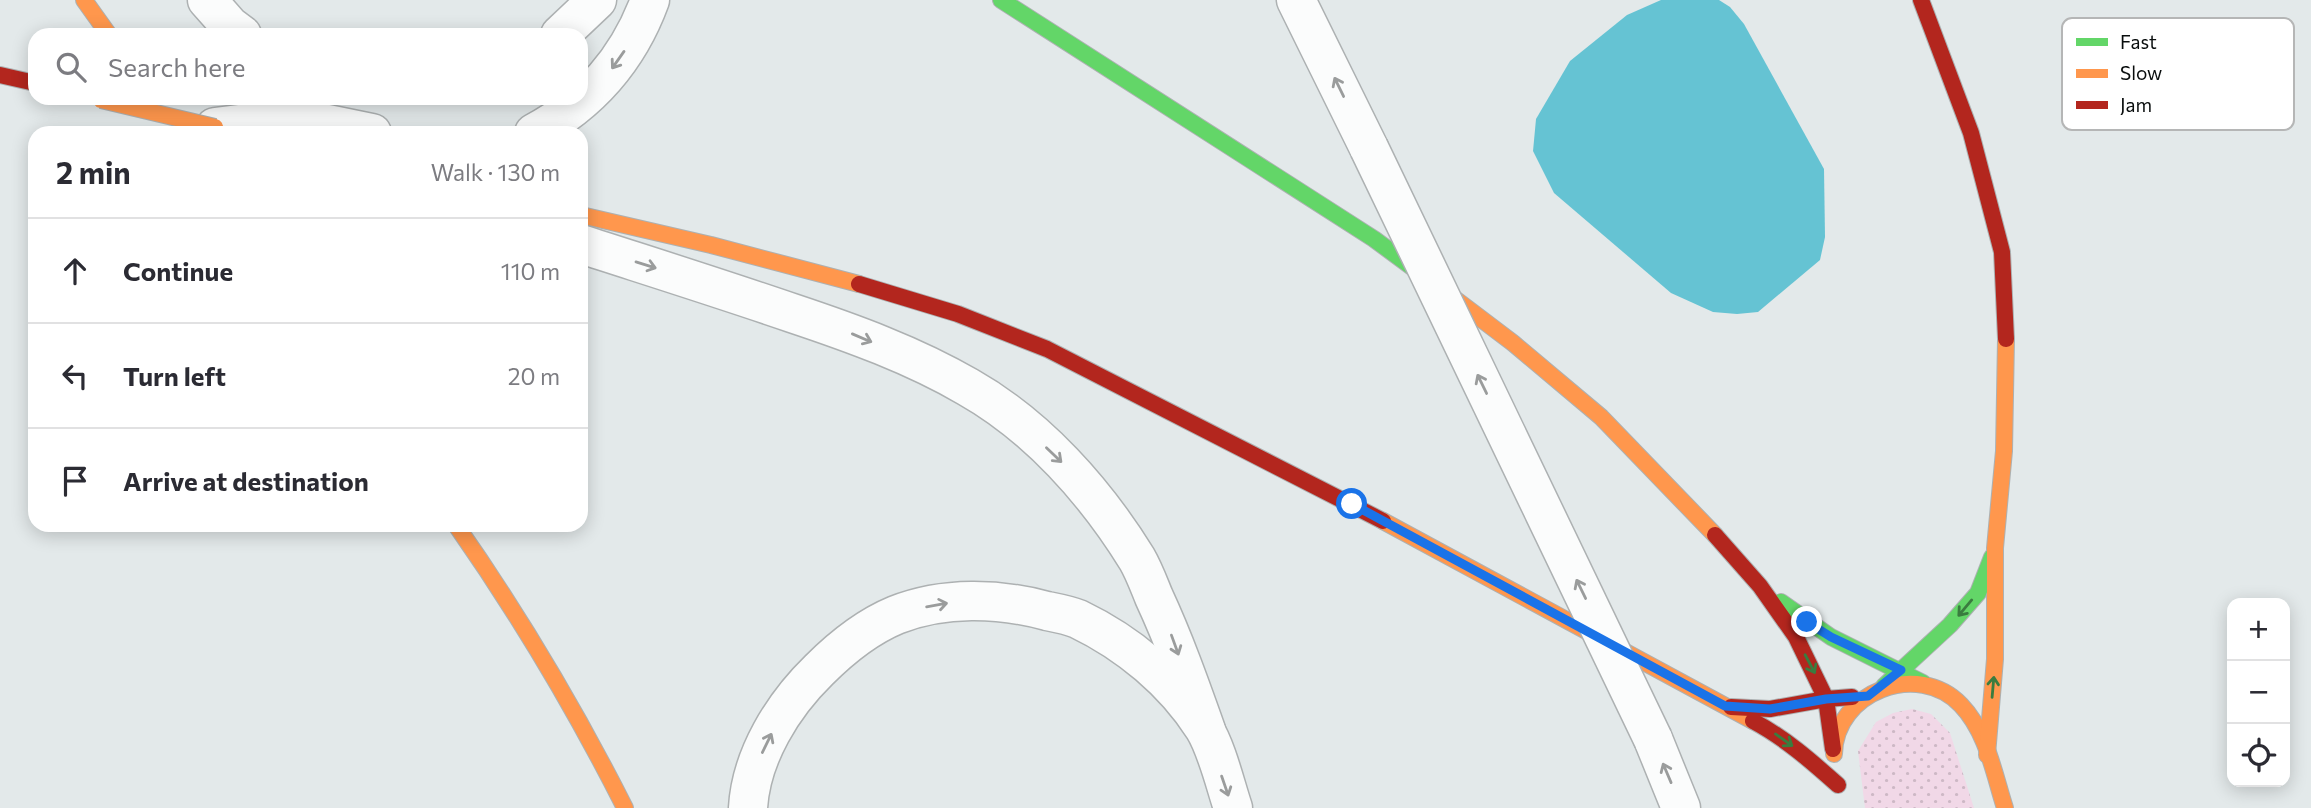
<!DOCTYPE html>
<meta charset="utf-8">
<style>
:root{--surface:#fff;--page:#f7f7f7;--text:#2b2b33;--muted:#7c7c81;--line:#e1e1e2}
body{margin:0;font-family:Commissioner,sans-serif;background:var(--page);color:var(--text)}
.controls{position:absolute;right:21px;bottom:21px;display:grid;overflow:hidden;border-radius:14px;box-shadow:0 4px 18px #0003}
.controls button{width:63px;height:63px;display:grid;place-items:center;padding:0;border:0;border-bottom:2px solid var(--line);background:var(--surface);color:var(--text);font:35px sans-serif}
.stop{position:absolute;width:21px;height:21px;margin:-16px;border:5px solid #1a73e8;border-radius:50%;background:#fff}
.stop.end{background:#1a73e8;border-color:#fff;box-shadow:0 2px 7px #0008}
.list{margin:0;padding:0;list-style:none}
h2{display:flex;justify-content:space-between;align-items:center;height:91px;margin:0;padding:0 28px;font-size:30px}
h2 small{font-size:23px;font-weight:400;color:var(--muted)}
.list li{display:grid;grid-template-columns:46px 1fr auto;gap:21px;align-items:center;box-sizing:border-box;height:105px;padding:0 28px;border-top:2px solid var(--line)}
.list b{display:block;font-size:26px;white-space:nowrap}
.list em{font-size:23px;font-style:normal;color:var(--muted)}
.icon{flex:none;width:38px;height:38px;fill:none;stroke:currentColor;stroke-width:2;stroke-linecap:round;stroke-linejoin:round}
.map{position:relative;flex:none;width:2311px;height:808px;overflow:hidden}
.search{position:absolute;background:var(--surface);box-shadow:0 4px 18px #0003;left:28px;top:28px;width:560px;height:77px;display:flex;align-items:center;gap:18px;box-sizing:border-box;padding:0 24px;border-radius:21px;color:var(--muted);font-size:26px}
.panel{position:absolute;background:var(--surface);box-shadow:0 4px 18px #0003;left:28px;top:126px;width:560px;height:406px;border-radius:21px}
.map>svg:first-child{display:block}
.grass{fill:url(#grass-dots)}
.water{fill:#65c3d3}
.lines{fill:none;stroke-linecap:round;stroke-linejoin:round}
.street-casing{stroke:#adb1b2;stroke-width:41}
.fast-casing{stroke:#adb1b2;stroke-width:18}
.slow-casing{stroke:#adb1b2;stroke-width:18}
.jam-casing{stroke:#adb1b2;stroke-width:18}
.street{stroke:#fbfcfc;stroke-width:38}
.fast{stroke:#63d668;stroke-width:16}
.slow{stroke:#ff974d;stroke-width:16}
.jam{stroke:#b3261e;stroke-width:16}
.street-bridge-casing{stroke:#adb1b2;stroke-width:41;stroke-linecap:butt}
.slow-bridge-casing{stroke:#adb1b2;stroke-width:18;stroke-linecap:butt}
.street-bridge{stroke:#fbfcfc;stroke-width:38}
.slow-bridge{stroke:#ff974d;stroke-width:16}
.oneway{stroke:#9a9c9c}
.oneway2{stroke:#3a7c3f}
.route{stroke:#1a73e8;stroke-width:9}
.key{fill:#fff;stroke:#b5b6b6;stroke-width:2}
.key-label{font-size:19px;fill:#090d0d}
</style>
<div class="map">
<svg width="2311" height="808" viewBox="0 0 2311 808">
<defs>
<pattern id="grass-dots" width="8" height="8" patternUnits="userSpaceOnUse" patternTransform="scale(1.75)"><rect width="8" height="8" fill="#f1d8e7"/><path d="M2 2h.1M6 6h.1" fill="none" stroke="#cdb8c5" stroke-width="1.8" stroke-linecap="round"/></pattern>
</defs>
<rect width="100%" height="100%" fill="#e3e9ea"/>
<!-- grass -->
<path class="grass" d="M1912 709 1931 714 1950 733 1974 808H1865L1858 751 1876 722 1893 713Z"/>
<!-- water -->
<path class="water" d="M1661 0H1719L1730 7 1744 24 1824 169 1825 237 1820 260 1758 312 1737 314 1713 312 1671 293 1554 193 1533 151 1536 119 1570 61 1627 15Z"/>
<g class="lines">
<!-- street casing -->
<g class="street-casing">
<g id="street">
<path d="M207 0 230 26 242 35"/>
<path d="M1296 0 1369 148"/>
<path d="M560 35 597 0"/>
<path d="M215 127 294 117 372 133"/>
<path d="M534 133C590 103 628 60 650 0"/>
<path d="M581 244C652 267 722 289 792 313 852 333 913 355 968 387 1037 426 1095 491 1137 559 1144 571 1149 585 1154 597 1174 640 1190 685 1206 730"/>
<path d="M1653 739 1681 808"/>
<path d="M748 808C751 756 783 705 819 670 841 648 867 627 896 615 944 596 999 598 1047 611 1057 613 1068 615 1078 619 1128 643 1174 681 1204 728 1217 749 1225 784 1233 808"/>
</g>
</g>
<!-- fast casing -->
<g class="fast-casing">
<g id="fast">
<path d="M1001 0 1374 239 1443 290"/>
<path d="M1781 602 1831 637 1923 683"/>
<path d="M1884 686 1950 625 1978 593 1992 557"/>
</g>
</g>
<!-- slow casing -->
<g class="slow-casing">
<g id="slow">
<path d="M84 0 109 35"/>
<path d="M581 215 711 245 859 284"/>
<path d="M1443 290 1513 343 1601 417 1715 535"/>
<path d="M1383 521 1753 721"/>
<path d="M456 525C519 615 575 709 625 808"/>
<path d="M1834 754C1835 692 1918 660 1961 705 1987 732 1994 774 2005 808"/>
<path d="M1987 755 1995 659V548L2004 451 2006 339"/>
</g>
</g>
<!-- jam casing -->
<g class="jam-casing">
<g id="jam">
<path d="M1921 0 1971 133 2002 252 2006 339"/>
<path d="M0 75 35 83"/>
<path d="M859 284 958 314 1047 349 1383 521"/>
<path d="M1715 535 1760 586 1796 637 1826 699 1833 749"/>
<path d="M1731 707 1770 709 1826 699 1852 697"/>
<path d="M1753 721C1785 738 1811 761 1838 785"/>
</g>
</g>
<!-- street -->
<use href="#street" class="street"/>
<!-- fast -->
<use href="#fast" class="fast"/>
<!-- slow -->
<use href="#slow" class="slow"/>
<!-- jam -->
<use href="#jam" class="jam"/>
<!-- street-bridge casing -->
<g class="street-bridge-casing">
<path id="street-bridge" d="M1369 148 1653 739"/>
</g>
<!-- slow-bridge casing -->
<g class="slow-bridge-casing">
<path id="slow-bridge" d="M101 100 215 127"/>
</g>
<!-- street-bridge -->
<use href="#street-bridge" class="street-bridge"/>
<!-- slow-bridge -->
<use href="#slow-bridge" class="slow-bridge"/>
</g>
<!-- one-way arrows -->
<defs><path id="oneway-shaft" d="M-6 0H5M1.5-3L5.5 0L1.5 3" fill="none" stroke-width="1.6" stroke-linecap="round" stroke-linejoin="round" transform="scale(1.75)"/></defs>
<g class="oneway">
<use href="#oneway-shaft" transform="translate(618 60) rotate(125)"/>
<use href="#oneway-shaft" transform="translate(1339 87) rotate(-116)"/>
<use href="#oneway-shaft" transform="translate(646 265) rotate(17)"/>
<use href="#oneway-shaft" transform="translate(862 338) rotate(23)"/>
<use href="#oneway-shaft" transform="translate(1482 384) rotate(-116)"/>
<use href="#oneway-shaft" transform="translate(1054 455) rotate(44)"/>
<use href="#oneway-shaft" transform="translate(1581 589) rotate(-116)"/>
<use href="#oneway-shaft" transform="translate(937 605) rotate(-10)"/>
<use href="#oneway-shaft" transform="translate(1175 645) rotate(70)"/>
<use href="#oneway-shaft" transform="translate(767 743) rotate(-64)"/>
<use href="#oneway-shaft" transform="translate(1667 773) rotate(-113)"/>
<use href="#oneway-shaft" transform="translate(1225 786) rotate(71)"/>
</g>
<g class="oneway2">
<use href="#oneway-shaft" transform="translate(1965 608) rotate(130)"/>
<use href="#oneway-shaft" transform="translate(1810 664) rotate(62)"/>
<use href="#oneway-shaft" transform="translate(1993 687) rotate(-85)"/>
<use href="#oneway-shaft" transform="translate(1784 740) rotate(35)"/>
</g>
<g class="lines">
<!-- route -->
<path class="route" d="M1352 504 1725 706 1770 709 1826 699 1868 696 1901 670 1831 637 1807 622"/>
</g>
<!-- legend -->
<rect x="2062" y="18" width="232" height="112" rx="10" class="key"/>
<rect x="2076" y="38" width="32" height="8" fill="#63d668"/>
<rect x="2076" y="69" width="32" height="9" fill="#ff974d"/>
<rect x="2076" y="101" width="32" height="8" fill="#b3261e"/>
<g class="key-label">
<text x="2120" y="49">Fast</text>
<text x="2120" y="80">Slow</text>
<text x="2120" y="112">Jam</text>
</g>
</svg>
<div class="controls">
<button>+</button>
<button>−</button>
<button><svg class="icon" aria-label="locate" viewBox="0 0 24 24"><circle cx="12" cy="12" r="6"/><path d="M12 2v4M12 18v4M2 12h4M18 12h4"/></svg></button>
</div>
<div class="stop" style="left:1352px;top:504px"></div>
<div class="stop end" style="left:1807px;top:622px"></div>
<div class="search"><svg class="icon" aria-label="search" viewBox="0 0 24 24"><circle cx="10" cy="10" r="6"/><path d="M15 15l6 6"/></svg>Search here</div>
<section class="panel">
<h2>2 min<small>Walk · 130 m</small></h2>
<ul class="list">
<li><svg class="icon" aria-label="ahead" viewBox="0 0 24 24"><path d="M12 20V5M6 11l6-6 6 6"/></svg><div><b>Continue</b></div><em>110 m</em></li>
<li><svg class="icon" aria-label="left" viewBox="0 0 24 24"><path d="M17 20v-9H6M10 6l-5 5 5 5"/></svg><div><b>Turn left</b></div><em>20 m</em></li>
<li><svg class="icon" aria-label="arrive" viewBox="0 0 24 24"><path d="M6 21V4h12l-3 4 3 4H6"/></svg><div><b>Arrive at destination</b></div></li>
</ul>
</section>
</div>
